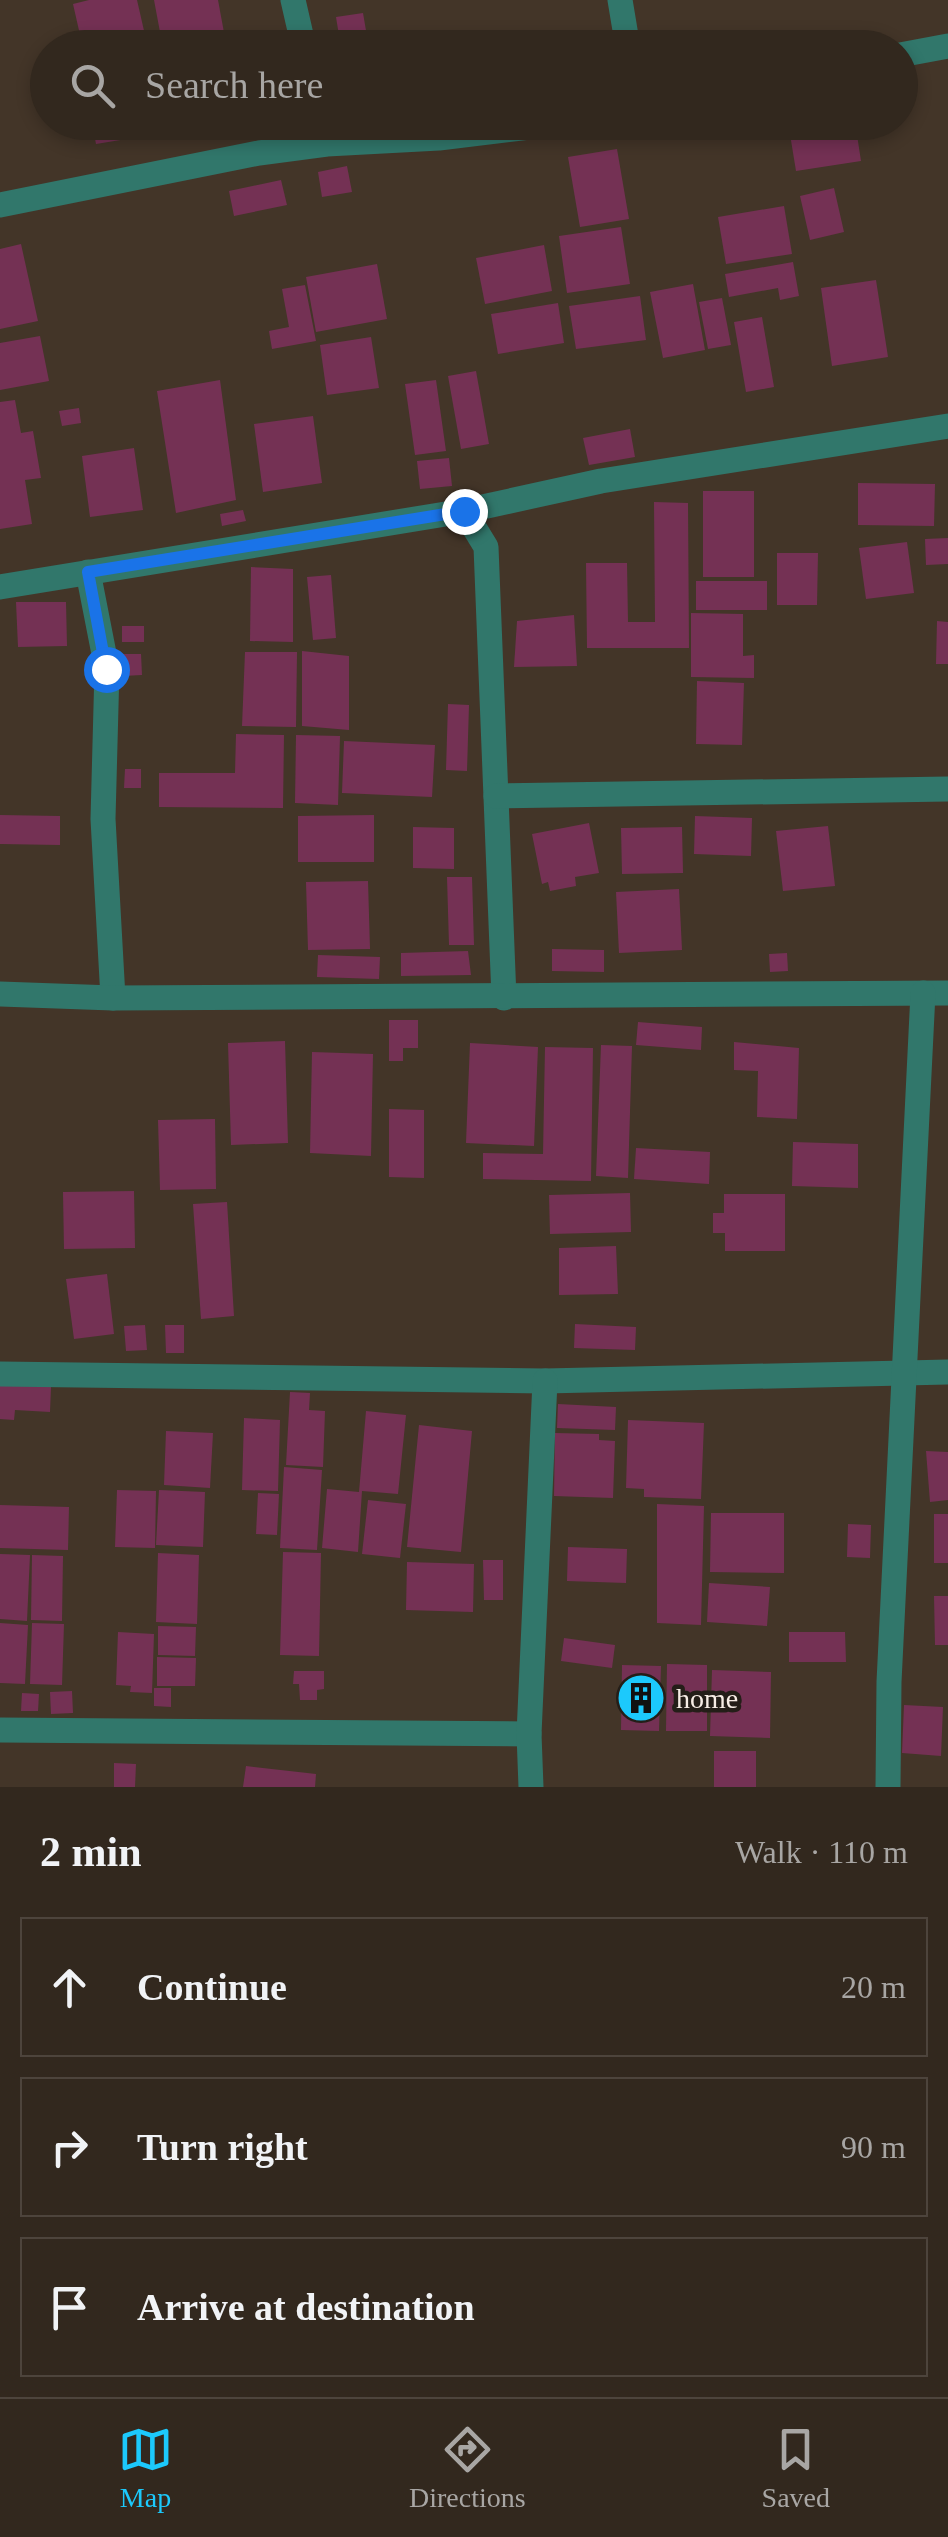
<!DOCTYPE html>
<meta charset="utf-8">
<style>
:root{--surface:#32281e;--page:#3a3027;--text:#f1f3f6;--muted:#a8a6a4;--line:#4d443c;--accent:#1cc9fc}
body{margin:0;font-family:"Times New Roman",serif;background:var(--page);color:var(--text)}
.stop{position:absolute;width:30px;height:30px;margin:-22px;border:8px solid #1a73e8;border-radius:50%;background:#fff}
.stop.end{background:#1a73e8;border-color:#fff;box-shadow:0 2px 10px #0008}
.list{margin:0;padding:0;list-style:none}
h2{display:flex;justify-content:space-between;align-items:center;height:130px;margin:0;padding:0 40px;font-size:42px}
h2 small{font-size:32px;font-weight:400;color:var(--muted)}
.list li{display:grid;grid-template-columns:65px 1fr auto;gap:30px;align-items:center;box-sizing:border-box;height:140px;margin:0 20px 20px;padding:0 20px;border:2px solid var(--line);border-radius:0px}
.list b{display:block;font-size:38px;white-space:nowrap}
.list em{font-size:32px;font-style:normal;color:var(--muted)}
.icon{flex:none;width:55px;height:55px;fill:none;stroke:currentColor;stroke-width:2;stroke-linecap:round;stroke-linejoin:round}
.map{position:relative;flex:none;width:948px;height:1787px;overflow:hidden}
.search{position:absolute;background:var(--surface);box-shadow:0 5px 15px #0003;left:30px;right:30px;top:30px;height:110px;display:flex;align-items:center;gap:25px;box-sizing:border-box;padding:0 35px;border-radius:55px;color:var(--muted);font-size:38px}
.sheet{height:610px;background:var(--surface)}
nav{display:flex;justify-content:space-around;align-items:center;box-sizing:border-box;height:140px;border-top:2px solid var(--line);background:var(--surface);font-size:28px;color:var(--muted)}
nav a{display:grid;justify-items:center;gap:5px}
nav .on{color:var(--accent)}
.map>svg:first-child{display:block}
.building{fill:#743154}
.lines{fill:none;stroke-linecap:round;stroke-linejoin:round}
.street{stroke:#31776b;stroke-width:25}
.route{stroke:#1a73e8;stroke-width:12}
.labels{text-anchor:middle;stroke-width:9;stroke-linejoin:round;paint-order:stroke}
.poi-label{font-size:28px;fill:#f7ede5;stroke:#241e18;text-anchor:start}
</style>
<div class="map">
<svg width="948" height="1787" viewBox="0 0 948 1787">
<rect width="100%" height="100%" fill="#433528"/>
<!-- building -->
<g class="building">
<path d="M89 0H137L145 35 83 48 73 4Z"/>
<path d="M154 0H218L225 38 163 48Z"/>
<path d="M363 13 369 48H341L336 17Z"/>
<path d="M92 122H149L151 135 96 144Z"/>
<path d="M788 122H855L861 161 796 171Z"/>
<path d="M617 149 629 219 580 227 568 157Z"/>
<path d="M347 166 352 192 322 197 318 172Z"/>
<path d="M281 180 287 205 234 216 229 191Z"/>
<path d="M834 188 844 232 810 240 800 196Z"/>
<path d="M784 206 792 254 726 264 718 217Z"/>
<path d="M621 227 630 284 567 293 559 236Z"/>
<path d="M21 244 38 321 0 329V249Z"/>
<path d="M544 245 552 291 485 304 476 258Z"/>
<path d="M793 262 799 296 780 300 778 288 729 297 725 274Z"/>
<path d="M377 264 387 319 316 332 306 277Z"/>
<path d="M876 280 888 357 832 366 821 288Z"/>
<path d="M693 284 705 350 663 358 650 292Z"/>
<path d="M305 285 316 341 272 349 269 331 289 327 282 289Z"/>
<path d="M640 296 646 340 576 349 569 306Z"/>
<path d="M722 298 731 345 708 349 699 302Z"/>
<path d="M558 303 564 343 498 354 491 314Z"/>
<path d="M762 317 774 387 746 392 734 322Z"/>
<path d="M40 336 49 381 0 390V343Z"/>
<path d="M371 337 379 388 327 395 320 345Z"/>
<path d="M476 371 489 444 461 449 448 376Z"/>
<path d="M220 380 236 500 176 513 157 391Z"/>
<path d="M436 380 446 451 415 455 405 384Z"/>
<path d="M15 400 21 433 33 431 41 478 25 480 32 524 0 529V402Z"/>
<path d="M79 408 81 423 62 426 59 411Z"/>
<path d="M313 416 322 483 263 492 254 424Z"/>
<path d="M630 429 635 457 589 465 583 438Z"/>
<path d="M134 448 143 510 90 517 82 456Z"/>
<path d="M449 458 452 486 420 489 417 461Z"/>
<path d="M858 483 935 484 934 526 858 525Z"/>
<rect x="703" y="491" width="51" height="86"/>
<path d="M654 502 688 503 689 648H587L586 563H627L628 622H655Z"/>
<path d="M243 510 246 521 222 526 220 514Z"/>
<path d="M948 538V564L926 565 925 539Z"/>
<path d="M907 542 914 593 866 599 859 548Z"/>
<path d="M777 553H818L817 605H777Z"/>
<path d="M251 567 293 569V642L250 641Z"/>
<path d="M331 575 336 638 313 640 307 577Z"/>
<rect x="696" y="581" width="71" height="29"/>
<path d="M16 602H66L67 646 18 647Z"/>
<path d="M691 613 743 614V656L754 655V678L691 677Z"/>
<path d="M574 615 577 666 514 667 517 621Z"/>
<path d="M937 621 948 622V664H936Z"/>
<rect x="122" y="626" width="22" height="16"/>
<path d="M302 651 349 656V730L302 726Z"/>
<path d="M245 652H297L296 727 242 726Z"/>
<path d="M123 654H141L142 675 123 676Z"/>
<path d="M697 681 744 683 742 745 696 744Z"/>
<path d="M448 704 469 705 467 771 446 770Z"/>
<path d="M236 734 284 735 283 808 159 807V773H235Z"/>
<path d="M296 735 340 736 338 805 295 803Z"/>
<path d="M344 741 435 745 432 797 342 793Z"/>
<path d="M125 769H141V788H124Z"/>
<path d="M0 815 60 816V845L0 844Z"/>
<path d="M374 815V862H298V816Z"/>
<path d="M695 816 752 818 751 856 694 854Z"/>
<path d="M589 823 599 873 575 877 576 886 550 891 548 882 542 884 532 834Z"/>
<path d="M828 826 835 886 783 891 776 831Z"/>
<path d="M413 827 454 828V869L413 868Z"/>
<path d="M682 827 683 873 622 874 621 828Z"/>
<path d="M447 877H472L474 945H449Z"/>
<path d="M368 881 370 949 308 950 306 882Z"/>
<path d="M679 889 682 950 619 953 616 892Z"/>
<path d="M552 949 604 950V972L552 971Z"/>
<path d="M468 951 471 975 401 976V953Z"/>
<path d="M787 953 788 971 770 972 769 954Z"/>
<path d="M318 955 380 957 379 979 317 977Z"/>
<path d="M389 1020H418V1048H403V1061H389Z"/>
<path d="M638 1022 702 1027 701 1050 636 1045Z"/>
<path d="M285 1041 288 1143 231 1145 228 1043Z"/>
<path d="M734 1042 799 1048 797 1119 757 1117 758 1071 734 1070Z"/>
<path d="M470 1043 538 1047 534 1146 466 1143Z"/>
<path d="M601 1045 632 1046 628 1178 596 1176Z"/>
<path d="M545 1047 593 1048 591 1181 483 1179V1153L543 1154Z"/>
<path d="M312 1052 373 1054 371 1156 310 1153Z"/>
<path d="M389 1109 424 1110V1178L389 1177Z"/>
<path d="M215 1119 216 1189 160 1190 158 1120Z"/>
<path d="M793 1142 858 1144V1188L792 1186Z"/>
<path d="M636 1148 710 1152 709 1184 634 1179Z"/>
<path d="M134 1191 135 1248 64 1249 63 1192Z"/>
<path d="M630 1193 631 1232 550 1234 549 1195Z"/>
<path d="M724 1194H785V1251H725V1233H713V1213H724Z"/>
<path d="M227 1202 234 1316 201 1319 193 1204Z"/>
<path d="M616 1246 618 1294 559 1295V1248Z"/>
<path d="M107 1274 114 1334 74 1339 66 1279Z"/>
<path d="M575 1324 636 1327 635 1350 574 1348Z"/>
<path d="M145 1325 147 1350 126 1351 124 1326Z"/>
<path d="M165 1325H184V1353H166Z"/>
<path d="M0 1384 51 1387 50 1412 15 1410 14 1420 0 1419Z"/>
<path d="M290 1392 310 1393 309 1410 325 1411 323 1467 286 1465Z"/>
<path d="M558 1404 616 1407 615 1430 557 1428Z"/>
<path d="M366 1411 406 1415 398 1494 362 1491 358 1552 322 1548 327 1489 359 1492Z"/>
<path d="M244 1418 280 1420 278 1491 242 1490Z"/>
<path d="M628 1420 704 1423 701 1499 644 1497V1489L626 1488Z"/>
<path d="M419 1425 472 1431 461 1552 407 1547Z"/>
<path d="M166 1431 213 1433 210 1488 164 1485Z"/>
<path d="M555 1433 599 1434V1440L615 1441 613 1498 554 1496Z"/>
<path d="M926 1451 948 1452V1500L930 1502Z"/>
<path d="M284 1467 322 1470 317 1550 280 1548Z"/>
<path d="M117 1490 156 1491 155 1548 115 1547Z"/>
<path d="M159 1490 205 1492 203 1547 156 1545Z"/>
<path d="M258 1493 279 1494 277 1535 256 1534Z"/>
<path d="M368 1500 406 1504 400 1558 362 1554Z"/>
<path d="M657 1504 704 1506 701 1625 657 1623Z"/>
<path d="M0 1505 69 1507 68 1550 0 1548Z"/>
<path d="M711 1513H784V1573L710 1572Z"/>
<rect x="934" y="1514" width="14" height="49"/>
<path d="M848 1524 871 1525 870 1558 847 1557Z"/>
<path d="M568 1547 627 1549 626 1583 567 1581Z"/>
<path d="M283 1552 321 1553 319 1656 280 1655Z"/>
<path d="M158 1553 199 1555 197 1624 156 1622Z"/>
<path d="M0 1554 30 1555 27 1621 0 1619Z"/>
<path d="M32 1555 63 1556 62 1621 31 1620Z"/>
<path d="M483 1560H503V1600H484Z"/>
<path d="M407 1562 474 1564 473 1612 406 1610Z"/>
<path d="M709 1583 770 1587 767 1626 707 1622Z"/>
<path d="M934 1596H948V1645H935Z"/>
<path d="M0 1623 28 1625 25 1684 0 1683Z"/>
<path d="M32 1623 64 1624 62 1685 30 1684Z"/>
<path d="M158 1626 196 1627 195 1656 158 1655Z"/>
<path d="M118 1632 154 1634 152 1693 130 1692 131 1686 116 1685Z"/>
<path d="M789 1632H845L846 1662H789Z"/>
<path d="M564 1638 615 1645 612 1668 561 1661Z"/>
<path d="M157 1657 196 1658 195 1686H157Z"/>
<path d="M667 1664 707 1665V1731H666Z"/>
<path d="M622 1665 661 1666 659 1731 621 1730Z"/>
<path d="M712 1670 771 1672 770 1738 710 1736Z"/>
<path d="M294 1671H324V1689L317 1690V1700H300L299 1684H293Z"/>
<path d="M154 1688H171V1707L154 1706Z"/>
<path d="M72 1691 73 1713 51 1714 50 1692Z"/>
<path d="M22 1693 39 1694 38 1711H21Z"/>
<path d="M904 1705 943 1707 941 1756 902 1753Z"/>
<rect x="714" y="1751" width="42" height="36"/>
<path d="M114 1763 136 1764 135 1787H114Z"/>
<path d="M246 1766 316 1774 315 1787H243Z"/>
</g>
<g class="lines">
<!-- street -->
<g class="street">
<path d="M293 0 304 48"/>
<path d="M620 0 628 48"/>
<path d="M900 55 948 46"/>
<path d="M0 205 259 153 327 144 439 138 572 122"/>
<path d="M464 511 486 547 504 998"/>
<path d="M88 572 107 669 103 819 113 998"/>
<path d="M0 587 464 511 601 481 948 426"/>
<path d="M496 796 948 789"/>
<path d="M0 994 113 998 948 993"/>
<path d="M0 1374 545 1381 948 1372"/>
<path d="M0 1730 529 1734"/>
<path d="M531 1787 529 1734 545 1381"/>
<path d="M888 1787 889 1682 923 993"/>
</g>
</g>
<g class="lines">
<!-- route -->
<path class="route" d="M106 669 88 572 464 511"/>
</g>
<!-- icons -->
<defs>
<g id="building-disc" transform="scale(2.5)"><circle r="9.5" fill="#1cc9fc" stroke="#241e18"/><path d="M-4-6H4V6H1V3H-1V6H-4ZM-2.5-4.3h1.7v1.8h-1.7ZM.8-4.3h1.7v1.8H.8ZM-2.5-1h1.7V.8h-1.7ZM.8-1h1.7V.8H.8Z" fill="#111"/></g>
</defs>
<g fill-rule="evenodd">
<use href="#building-disc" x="641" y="1698"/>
</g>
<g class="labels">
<!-- poi labels -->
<g class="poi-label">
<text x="676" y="1708">home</text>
</g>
</g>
</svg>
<div class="stop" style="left:106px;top:669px"></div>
<div class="stop end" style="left:464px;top:511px"></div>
<div class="search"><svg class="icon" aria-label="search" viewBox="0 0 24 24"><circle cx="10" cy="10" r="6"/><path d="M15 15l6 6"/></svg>Search here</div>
</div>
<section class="sheet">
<h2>2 min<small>Walk · 110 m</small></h2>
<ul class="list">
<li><svg class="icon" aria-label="ahead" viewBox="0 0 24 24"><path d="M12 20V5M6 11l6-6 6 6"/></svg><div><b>Continue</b></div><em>20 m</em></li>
<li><svg class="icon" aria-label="right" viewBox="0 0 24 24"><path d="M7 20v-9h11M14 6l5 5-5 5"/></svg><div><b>Turn right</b></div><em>90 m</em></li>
<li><svg class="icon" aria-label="arrive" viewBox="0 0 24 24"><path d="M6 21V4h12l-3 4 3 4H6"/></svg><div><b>Arrive at destination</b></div></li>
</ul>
</section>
<nav>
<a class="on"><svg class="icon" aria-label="map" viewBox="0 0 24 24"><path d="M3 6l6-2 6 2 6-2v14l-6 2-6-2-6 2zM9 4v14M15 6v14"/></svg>Map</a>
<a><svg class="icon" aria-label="directions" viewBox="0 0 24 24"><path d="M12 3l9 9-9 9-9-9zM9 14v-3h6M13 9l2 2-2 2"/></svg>Directions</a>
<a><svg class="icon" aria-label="saved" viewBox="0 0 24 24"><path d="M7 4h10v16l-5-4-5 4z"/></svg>Saved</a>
</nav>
